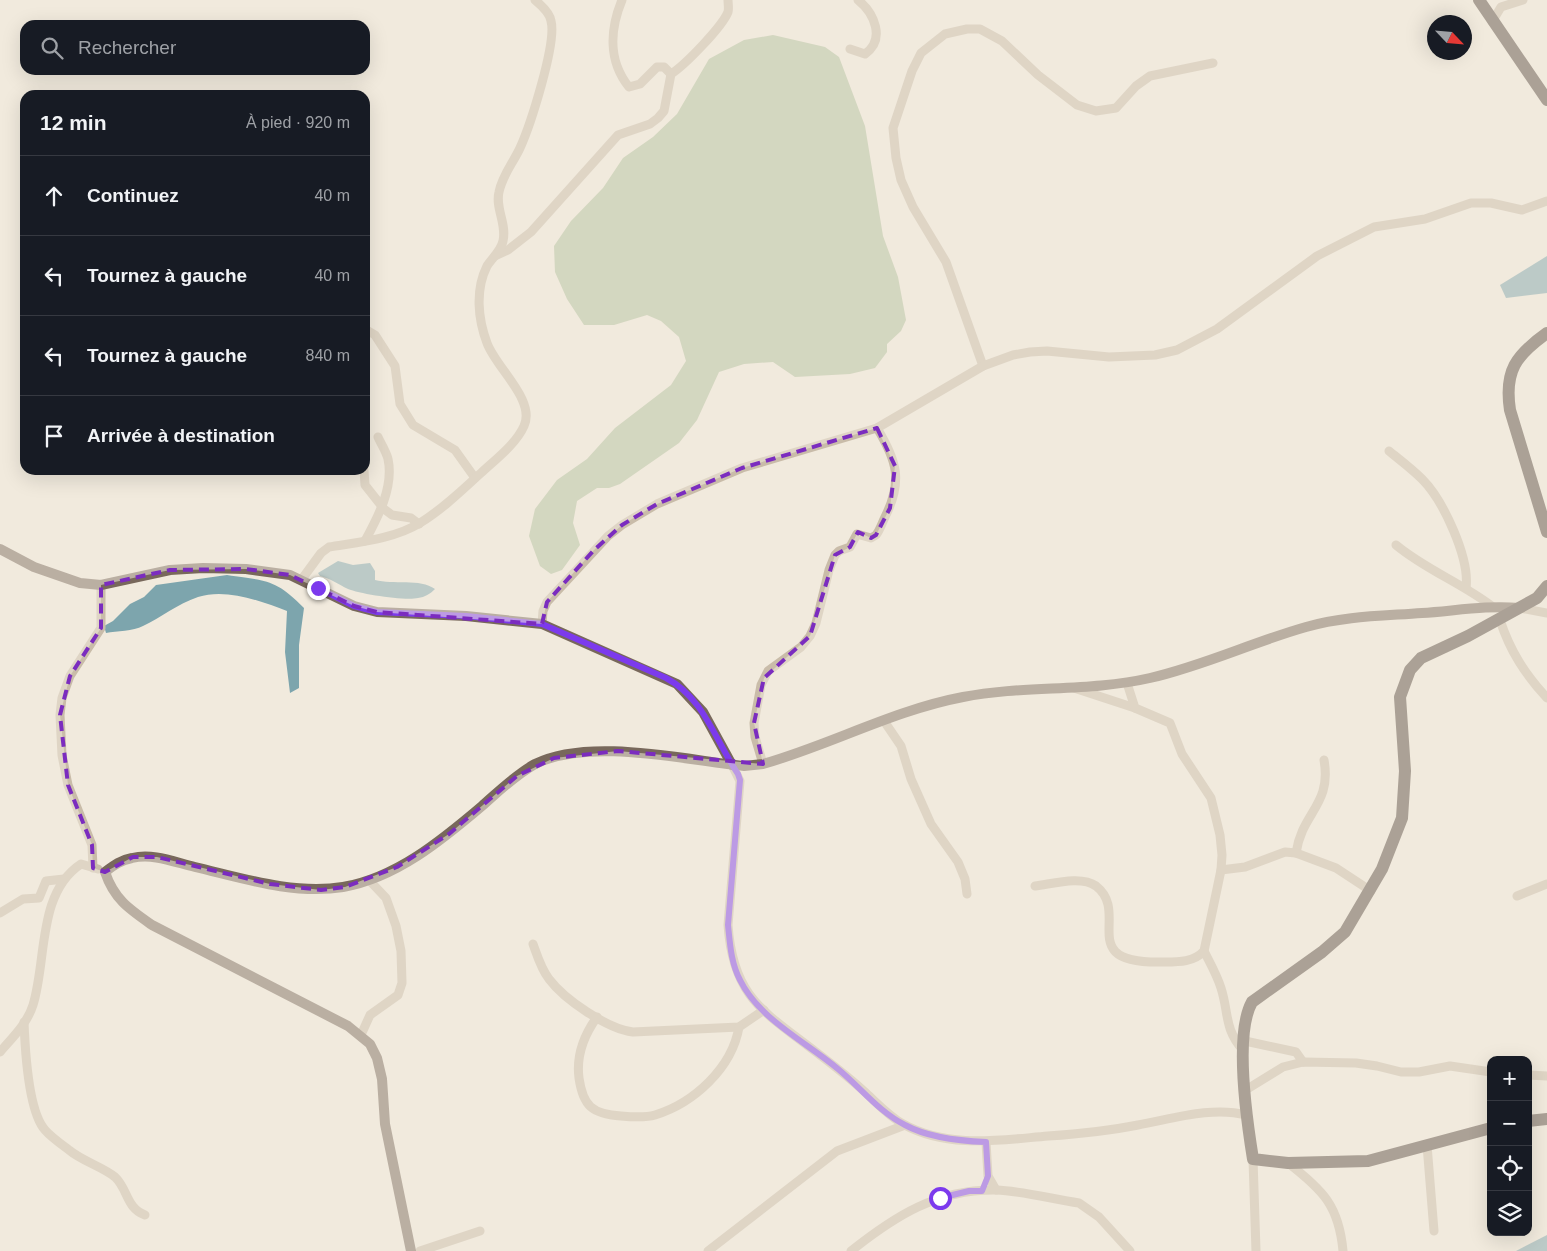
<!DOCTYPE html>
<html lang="fr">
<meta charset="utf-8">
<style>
:root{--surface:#171b24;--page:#20242c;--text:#f1f3f6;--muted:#9ea1a6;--line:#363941}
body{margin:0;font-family:Arial,sans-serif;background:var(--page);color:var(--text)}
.controls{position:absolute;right:15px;bottom:15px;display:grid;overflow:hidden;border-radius:10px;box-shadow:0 5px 20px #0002}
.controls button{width:45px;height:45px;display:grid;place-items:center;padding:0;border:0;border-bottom:1px solid var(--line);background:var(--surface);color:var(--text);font:25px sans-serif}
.compass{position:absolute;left:1427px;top:15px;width:45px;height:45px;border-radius:50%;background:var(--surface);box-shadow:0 5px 20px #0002;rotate:116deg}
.stop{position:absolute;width:15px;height:15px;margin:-11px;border:4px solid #7c3aed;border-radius:50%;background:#fff}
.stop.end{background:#7c3aed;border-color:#fff;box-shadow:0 1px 5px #0008}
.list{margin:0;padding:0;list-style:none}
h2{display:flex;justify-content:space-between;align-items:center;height:65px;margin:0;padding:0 20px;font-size:21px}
h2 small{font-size:16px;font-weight:400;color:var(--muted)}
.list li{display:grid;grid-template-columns:32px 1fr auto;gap:15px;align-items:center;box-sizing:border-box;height:80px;padding:0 20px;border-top:1px solid var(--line)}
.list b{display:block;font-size:19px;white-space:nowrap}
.list em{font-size:16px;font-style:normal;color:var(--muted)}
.icon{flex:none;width:28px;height:28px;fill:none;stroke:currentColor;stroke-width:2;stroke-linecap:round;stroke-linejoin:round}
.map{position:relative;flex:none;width:1547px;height:1251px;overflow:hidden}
.search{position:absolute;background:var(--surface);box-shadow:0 5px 20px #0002;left:20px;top:20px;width:350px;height:55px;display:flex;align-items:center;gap:12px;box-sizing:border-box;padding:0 18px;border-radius:15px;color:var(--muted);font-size:19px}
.panel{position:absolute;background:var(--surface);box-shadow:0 5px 20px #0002;left:20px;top:90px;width:350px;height:385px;border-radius:15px}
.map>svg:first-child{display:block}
.green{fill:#b0c09d}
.water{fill:#7da5ad}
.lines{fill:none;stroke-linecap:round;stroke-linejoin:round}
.minor{stroke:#c9bca9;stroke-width:9}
.major{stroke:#78685b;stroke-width:10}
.highway{stroke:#574a40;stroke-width:12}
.route{stroke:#7c3aed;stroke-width:6}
.marked{fill:none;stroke:#7b2cbf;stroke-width:4;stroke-dasharray:10 6;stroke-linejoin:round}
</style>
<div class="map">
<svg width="1547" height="1251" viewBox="0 0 1547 1251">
<rect width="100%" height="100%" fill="#f1eadd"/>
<!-- green -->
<path class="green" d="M773 35 825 47 839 57 865 126 883 236 898 277 906 320 901 331 887 344V352L875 368 850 374 795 377 773 362 744 364 719 372 697 420 679 443 620 484 609 488H597L577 501 573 523 580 545 562 570 551 574 540 566 529 536 535 509 557 480 587 459 615 428 671 385 686 361 679 337 661 321 647 315 614 325H584L567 299 555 272 554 246 571 221 603 188 623 158 653 137 677 114 709 59 744 40Z"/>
<!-- water -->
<g class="water">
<path d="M1547 256V293L1506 298 1500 285Z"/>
<path d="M338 561 353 565 370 563 375 571V580C393 585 420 578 435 589 430 594 425 597 418 598 405 601 360 594 348 589 338 584 331 579 320 576L318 573Z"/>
<path d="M227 575C266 581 275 578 304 608L299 645V688L290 693 285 652 287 611C261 601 226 588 198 597 177 604 162 617 143 626 133 631 117 631 106 633L104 626 113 621 130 604 144 597 156 585Z"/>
<path d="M1547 1235V1251H1516Z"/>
</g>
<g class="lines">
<!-- minor -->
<g class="minor">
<path d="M622 0C610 29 608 61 629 87L640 84 657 67H664L671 74"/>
<path d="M1492 22 1501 7 1523 0"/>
<path d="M850 49 865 54C886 39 874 13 858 0"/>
<path d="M495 256 508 250 531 232 618 135 650 124 658 118 664 111 671 74C685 65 722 27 728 12 729 9 728 3 728 0"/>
<path d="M365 329 375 335 395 366 400 404 413 425 455 450 475 478"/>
<path d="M983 366 946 262 913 207 901 180 896 158 893 128 912 71 921 53 945 34 967 29H980L1002 41 1038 75 1077 105 1096 111 1116 108 1136 86 1150 76 1213 63"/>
<path d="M1389 451C1400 460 1412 469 1422 479 1443 500 1470 558 1466 588"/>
<path d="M364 470 365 485 384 509 392 515 411 518 419 524"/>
<path d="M365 541C378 517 394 487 388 459 386 451 381 444 378 437"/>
<path d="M1396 545C1426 570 1462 583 1493 607"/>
<path d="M302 579 321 553 329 547C359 542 394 539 420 523 443 509 462 490 481 473 496 459 516 444 524 426 536 400 496 368 487 343 478 319 475 290 487 266 492 258 501 251 503 241 507 224 495 208 499 192 502 176 513 163 520 148 530 126 557 43 551 21 550 13 541 5 535 0"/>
<path d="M1520 608 1547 613"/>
<path d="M1500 620C1510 651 1525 674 1547 698"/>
<path d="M542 624 543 611 547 602 608 536 622 525 657 504 742 468 877 428 983 366 1013 355 1030 352 1047 351 1109 357 1155 355 1177 350 1217 329 1317 256 1374 227 1425 219 1471 203H1491L1522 210 1547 201"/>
<path d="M1074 688 1135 708"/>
<path d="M884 721 901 746 911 779 931 824 958 862 965 879 967 894"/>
<path d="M763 764 755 737 754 723 761 685 768 671 801 647 810 636 816 623 829 570 835 555 839 551 850 547 857 534 871 538 876 535C880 530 882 523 885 517 903 481 897 461 877 428"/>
<path d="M732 765 740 781 728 925C733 997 763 1011 816 1052 833 1065 850 1078 866 1093 878 1104 889 1116 903 1124 948 1149 1000 1140 1048 1136 1078 1134 1108 1131 1138 1125 1172 1119 1212 1106 1246 1115"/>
<path d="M1296 853C1302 812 1332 805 1324 760"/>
<path d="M93 868 92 845 68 785 62 755 60 715 62 698 70 676 101 628V585"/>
<path d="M1221 870 1245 867 1285 852 1296 853 1336 868 1371 891"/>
<path d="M1035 886C1052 884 1081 875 1096 886 1132 914 1072 965 1165 962 1179 962 1194 962 1204 951L1221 870 1222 855 1220 835 1211 798 1182 754 1170 723 1135 708 1127 683"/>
<path d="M1517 896 1547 884"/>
<path d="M0 913 23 899 39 898 46 881 64 879"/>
<path d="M533 944C537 955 541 969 549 979 564 999 607 1029 633 1032L739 1027 764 1010"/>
<path d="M1204 951C1210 963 1217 975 1221 988 1229 1013 1224 1029 1243 1050"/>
<path d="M597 1017C584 1035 576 1055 579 1078 583 1106 592 1114 621 1116 632 1117 645 1118 655 1115 694 1103 732 1068 739 1027"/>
<path d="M24 1022C25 1048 28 1111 45 1130 51 1137 61 1144 69 1150 82 1161 103 1167 115 1177 128 1189 126 1208 145 1215"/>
<path d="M361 1035 370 1015 398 995 402 983 401 951 396 926 386 898 369 880"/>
<path d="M1245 1041 1296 1052 1303 1062"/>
<path d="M0 1052C12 1038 27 1024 33 1005 47 960 37 893 81 864L98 869"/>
<path d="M1528 1075 1547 1076"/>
<path d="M1244 1091 1283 1067 1303 1062 1356 1063 1377 1066 1401 1072H1419L1450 1066 1491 1072"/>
<path d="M986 1142 988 1176 996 1190"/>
<path d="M1427 1145 1434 1231"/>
<path d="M1253 1159 1256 1251"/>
<path d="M1288 1163C1323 1190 1339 1206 1343 1251"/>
<path d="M420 1251 480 1231"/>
<path d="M708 1251 837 1151 905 1125"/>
<path d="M851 1251C895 1216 937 1189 996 1190 1023 1191 1052 1199 1079 1203L1099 1217 1130 1251"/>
</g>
<!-- major -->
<g class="major">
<path d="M0 549 34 567 80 583 101 585 170 570 203 568 246 569 290 575 354 606 377 612 466 616 542 624 677 684 703 712 732 765"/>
<path d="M411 1251 385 1124 382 1079 377 1058 370 1044 348 1026 152 925C129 909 114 899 105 872 114 865 121 860 132 858 153 853 174 862 195 867 242 878 294 895 343 887 396 878 442 840 482 806 498 792 515 775 535 764 589 737 685 760 744 766L763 764C830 745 894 710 963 697 1024 685 1089 692 1150 678 1203 666 1253 642 1306 627 1344 616 1382 616 1422 613 1454 611 1487 605 1519 608"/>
</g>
<!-- highway -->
<g class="highway">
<path d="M1479 0 1547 100"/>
<path d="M1547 333C1516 355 1504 371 1510 410L1547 532"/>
<path d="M1528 1121 1547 1119"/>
<path d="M1491 1128 1368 1161 1288 1163 1253 1159C1247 1122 1234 1034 1252 1002L1322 952 1345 932 1382 869 1402 818 1405 771 1400 697 1410 670 1421 658 1468 636 1537 598 1547 586"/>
</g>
</g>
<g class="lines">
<!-- route -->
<path class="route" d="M318 588 354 606 377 612 466 616 542 624 666 678C704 698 715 740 738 774L740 780 728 925C730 944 731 963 740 980 759 1019 806 1042 838 1069 860 1087 879 1112 905 1125 929 1138 959 1141 986 1142L988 1176 982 1191H969L940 1198"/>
</g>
<!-- marked area -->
<path d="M0 0H1547V1251H0ZM877 428 895 466 890 508 876 535 871 538 858 532 850 547 835 555 810 636 764 678 754 723 763 764 618 751 554 758 517 776 449 834 397 867 345 887 321 890 270 884 157 857H133L105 872 93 868 92 845 68 785 60 715 70 676 101 628V585L170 570 246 569 290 575 354 606 377 612 542 624 547 602 594 550 622 525 657 504 742 468Z" fill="#f1eadd" fill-opacity=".55" fill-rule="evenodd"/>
<path class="marked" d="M877 428 895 466 890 508 876 535 871 538 858 532 850 547 835 555 810 636 764 678 754 723 763 764 618 751 554 758 517 776 449 834 397 867 345 887 321 890 270 884 157 857H133L105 872 93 868 92 845 68 785 60 715 70 676 101 628V585L170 570 246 569 290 575 354 606 377 612 542 624 547 602 594 550 622 525 657 504 742 468Z"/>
</svg>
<div class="controls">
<button>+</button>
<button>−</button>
<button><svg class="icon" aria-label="locate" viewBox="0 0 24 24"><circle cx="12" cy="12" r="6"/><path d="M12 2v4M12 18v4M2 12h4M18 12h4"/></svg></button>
<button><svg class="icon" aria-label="layers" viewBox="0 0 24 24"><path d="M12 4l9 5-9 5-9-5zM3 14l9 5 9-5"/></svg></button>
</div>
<svg class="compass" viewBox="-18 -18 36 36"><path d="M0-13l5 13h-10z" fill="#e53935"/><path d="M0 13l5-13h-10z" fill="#9ea1a6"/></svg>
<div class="stop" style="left:940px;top:1198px"></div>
<div class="stop end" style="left:318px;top:588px"></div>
<div class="search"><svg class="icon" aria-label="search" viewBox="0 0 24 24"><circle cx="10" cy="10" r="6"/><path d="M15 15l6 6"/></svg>Rechercher</div>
<section class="panel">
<h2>12 min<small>À pied · 920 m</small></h2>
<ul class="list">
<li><svg class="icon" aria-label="ahead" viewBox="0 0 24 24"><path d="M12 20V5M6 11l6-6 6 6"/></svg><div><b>Continuez</b></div><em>40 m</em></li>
<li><svg class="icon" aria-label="left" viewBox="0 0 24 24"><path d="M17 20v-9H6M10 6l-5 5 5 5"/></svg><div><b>Tournez à gauche</b></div><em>40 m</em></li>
<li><svg class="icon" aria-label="left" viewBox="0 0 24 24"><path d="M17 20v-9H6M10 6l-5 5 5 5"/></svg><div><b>Tournez à gauche</b></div><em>840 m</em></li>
<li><svg class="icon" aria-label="arrive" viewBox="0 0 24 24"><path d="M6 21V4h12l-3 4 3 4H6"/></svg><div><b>Arrivée à destination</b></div></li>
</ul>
</section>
</div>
